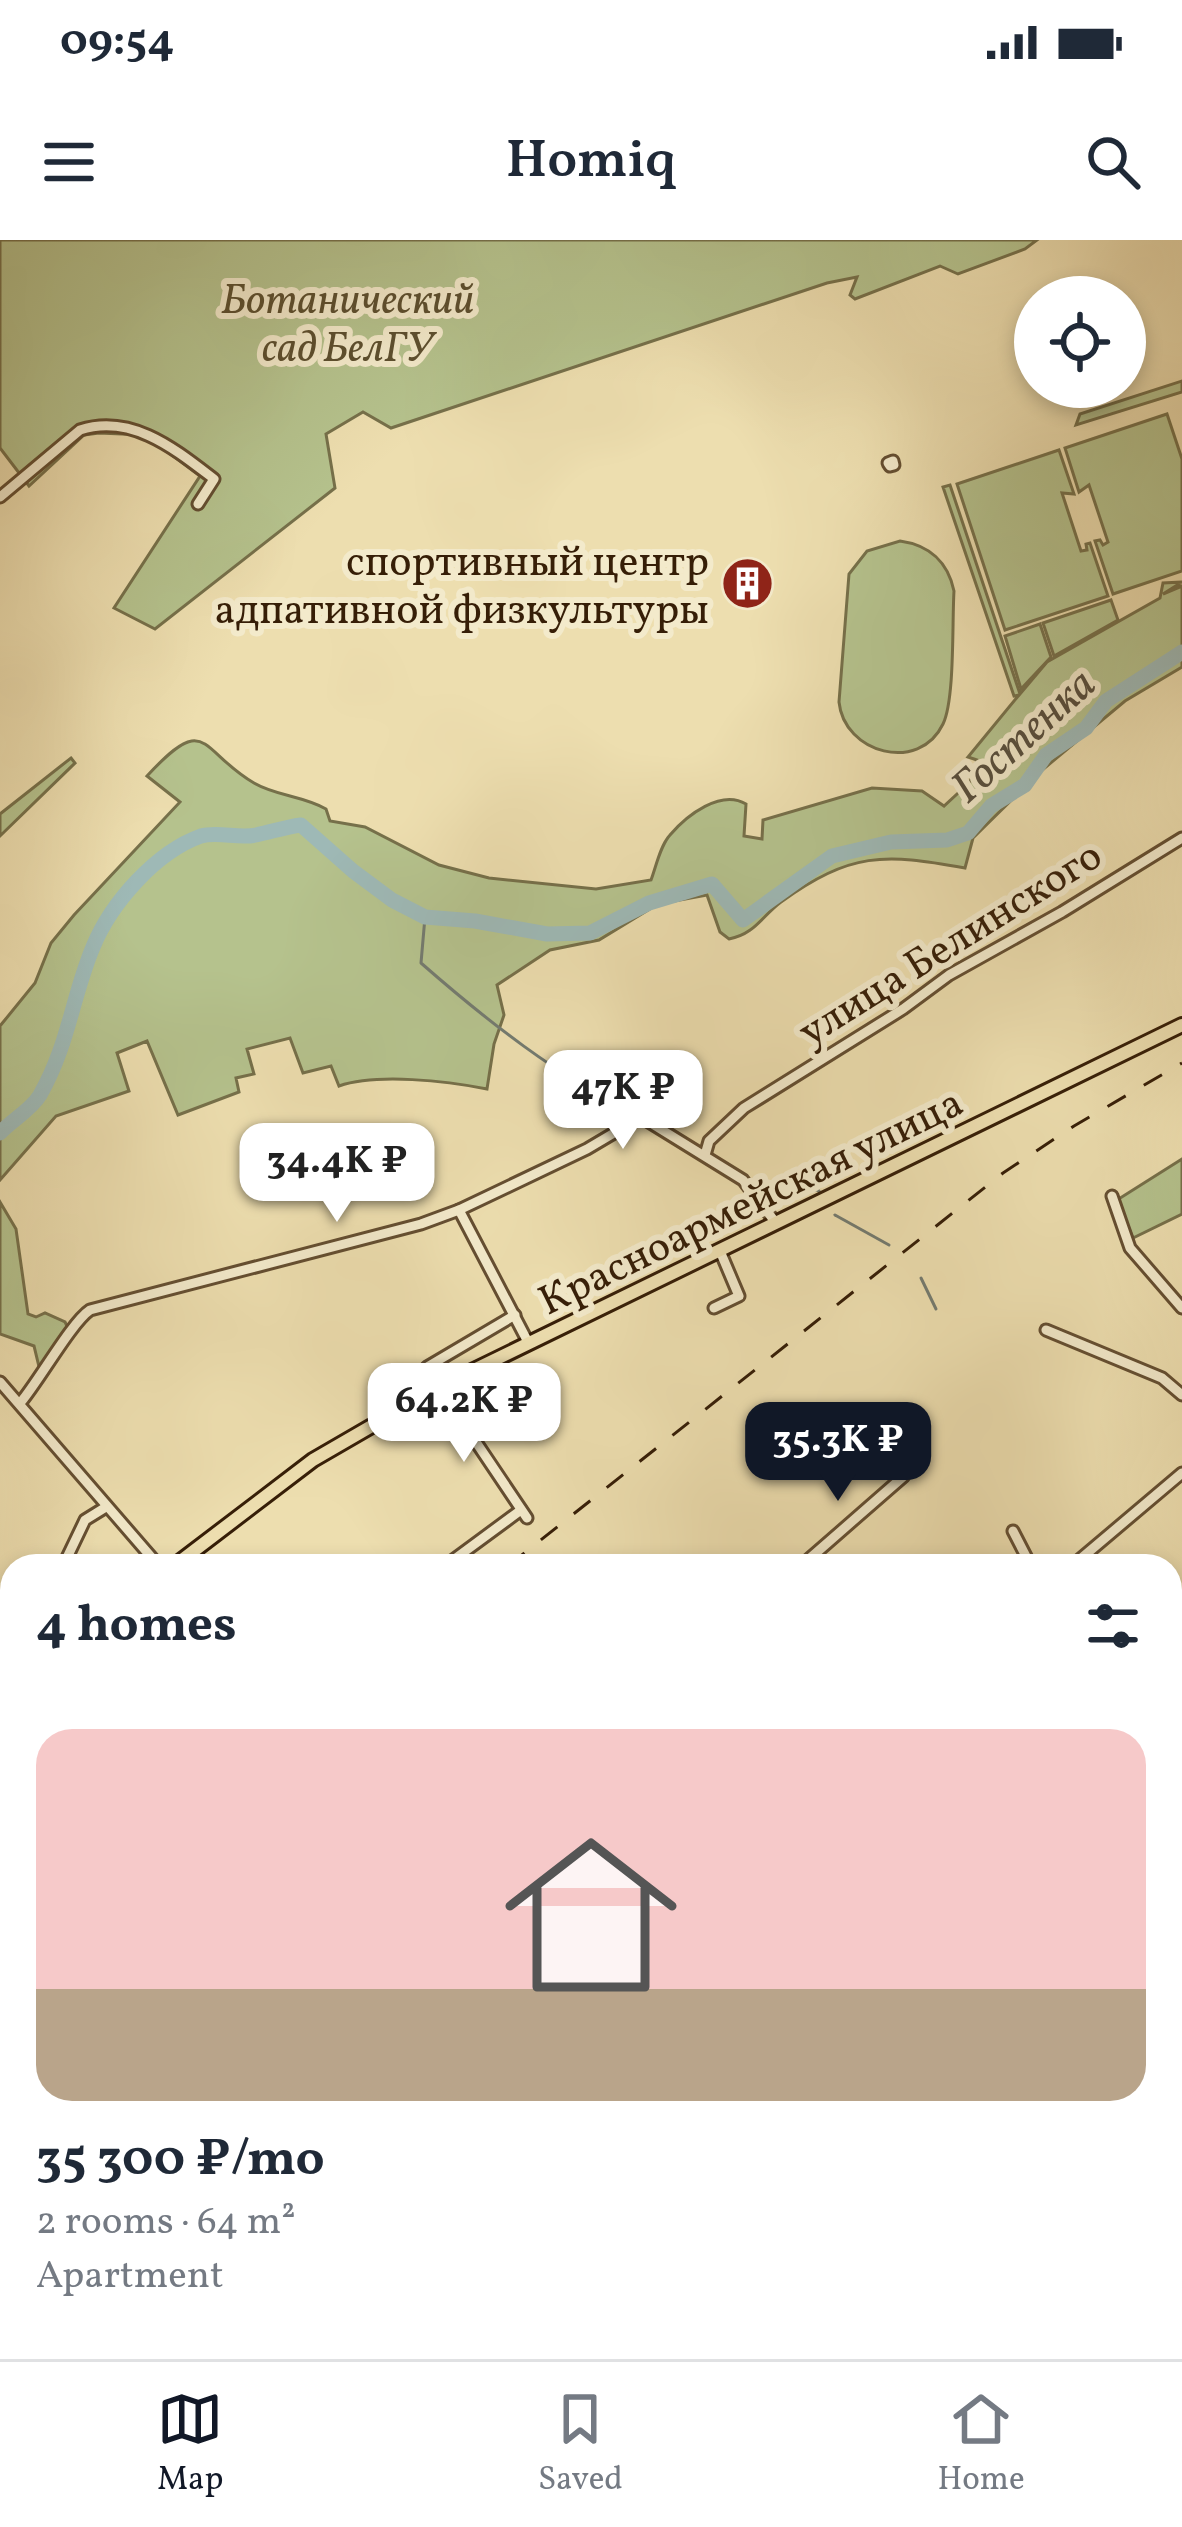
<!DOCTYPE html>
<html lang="en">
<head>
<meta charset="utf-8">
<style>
  :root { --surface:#fff; --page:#f2f2f3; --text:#1f2937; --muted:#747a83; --line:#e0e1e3; --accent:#111827 }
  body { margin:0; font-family:Vollkorn,serif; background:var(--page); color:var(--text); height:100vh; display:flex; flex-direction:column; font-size:45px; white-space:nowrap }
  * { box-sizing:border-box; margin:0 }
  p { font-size:39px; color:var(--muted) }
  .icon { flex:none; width:66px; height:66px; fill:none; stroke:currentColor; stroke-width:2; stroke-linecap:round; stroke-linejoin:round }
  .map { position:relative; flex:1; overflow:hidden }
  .panel { position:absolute; left:0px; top:1314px; width:1182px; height:807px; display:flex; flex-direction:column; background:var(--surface); border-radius:36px 36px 0 0; box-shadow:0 6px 18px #0003 }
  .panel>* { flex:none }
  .controls { position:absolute; left:1014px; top:36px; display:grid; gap:24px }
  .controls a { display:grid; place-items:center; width:132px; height:132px; border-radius:50%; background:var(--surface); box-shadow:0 6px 18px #0003; font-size:60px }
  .price { position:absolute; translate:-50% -102px; padding:0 27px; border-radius:24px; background:#fff; color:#222; font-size:39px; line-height:78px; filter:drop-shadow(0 3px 6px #0008) }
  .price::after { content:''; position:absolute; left:50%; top:72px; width:36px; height:27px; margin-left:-18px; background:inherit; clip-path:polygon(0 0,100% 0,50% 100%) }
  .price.current { background:var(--accent); color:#fff }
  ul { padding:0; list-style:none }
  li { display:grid; align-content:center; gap:24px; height:636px; padding:0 36px }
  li+li { border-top:3px solid var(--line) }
  li span { display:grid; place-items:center; height:372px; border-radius:36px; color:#555 }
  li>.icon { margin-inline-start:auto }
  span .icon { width:216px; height:216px; fill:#fffc; stroke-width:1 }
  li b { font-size:51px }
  h2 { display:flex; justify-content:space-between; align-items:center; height:144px; padding:0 36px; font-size:51px }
  .status { display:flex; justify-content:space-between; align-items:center; height:84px; padding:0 60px; background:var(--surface); direction:ltr }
  .status svg { height:33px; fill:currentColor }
  header { display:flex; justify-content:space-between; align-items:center; height:156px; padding:0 36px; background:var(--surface); font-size:54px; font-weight:600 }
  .menu { display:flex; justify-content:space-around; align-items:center; height:168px; border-top:3px solid var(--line); background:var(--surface); font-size:33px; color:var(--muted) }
  .menu a { display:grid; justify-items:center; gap:6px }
  .menu .current { color:var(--accent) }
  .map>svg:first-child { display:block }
  .green { fill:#b5c28d; stroke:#76704a; stroke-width:3 }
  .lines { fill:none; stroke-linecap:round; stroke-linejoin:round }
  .stream { stroke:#747b70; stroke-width:3 }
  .river { stroke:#9eb9b6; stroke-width:15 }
  .minor-casing { stroke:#644e31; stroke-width:15 }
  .major-casing { stroke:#361e07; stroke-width:18 }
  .minor { stroke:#f3eacb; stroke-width:9 }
  .major { stroke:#eddeaf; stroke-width:12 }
  .rail { stroke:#361e07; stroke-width:3; stroke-dasharray:21 21; stroke-linecap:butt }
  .labels { text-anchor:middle; stroke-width:12; stroke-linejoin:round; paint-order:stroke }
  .park-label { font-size:42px; font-style:italic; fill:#5c4f2f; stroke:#f3eacb }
  .poi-label { font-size:42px; fill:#361e07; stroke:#f3eacb; text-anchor:end }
  .street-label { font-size:42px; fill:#361e07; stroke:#f3eacb }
  .water-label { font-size:45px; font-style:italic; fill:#554c3c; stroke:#f3eacb }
</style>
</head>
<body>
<div class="status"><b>09:54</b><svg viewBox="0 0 49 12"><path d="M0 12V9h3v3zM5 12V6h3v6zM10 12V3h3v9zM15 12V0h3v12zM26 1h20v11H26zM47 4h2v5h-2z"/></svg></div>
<header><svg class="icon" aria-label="menu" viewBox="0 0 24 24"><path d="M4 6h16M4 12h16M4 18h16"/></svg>Homiq<svg class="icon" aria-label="search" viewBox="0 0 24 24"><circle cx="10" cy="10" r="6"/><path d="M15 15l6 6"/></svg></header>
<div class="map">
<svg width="1182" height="2119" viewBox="0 0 1182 2119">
  <rect width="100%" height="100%" fill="#eddeaf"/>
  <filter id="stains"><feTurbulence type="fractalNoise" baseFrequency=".00167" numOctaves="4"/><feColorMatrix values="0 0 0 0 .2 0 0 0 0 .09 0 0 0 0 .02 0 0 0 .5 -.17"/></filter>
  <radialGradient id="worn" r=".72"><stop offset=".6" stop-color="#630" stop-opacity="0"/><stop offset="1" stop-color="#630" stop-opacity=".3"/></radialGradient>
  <!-- green -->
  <g class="green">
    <polygon points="0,0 1037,0 1025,9 958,34 940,26 855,59 850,55 857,37 827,43 391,188 363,172 326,194 335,248 155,389 114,368 200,236 145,195 99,193 84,195 29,246 0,208"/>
    <polygon points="1182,141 1182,152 1076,185 1080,174"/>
    <polygon points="1167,174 1182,219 1182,331 1113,354 1095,301 1100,300 1103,305 1108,302 1089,245 1079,252 1065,208"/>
    <polygon points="1059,210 1074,254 1062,253 1081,311 1087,310 1086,304 1090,303 1108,356 1005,390 957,244"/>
    <path d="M950,245L1020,454L1047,422L1160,358L1163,343L1182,342L1163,354L1182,346V427L1125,461L1041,531L973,598L965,628C883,613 851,612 781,662C762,676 755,694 729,699L720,692L707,655L658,664L599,700L550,710L497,745L504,775L494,804L487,849C447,841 377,833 339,846L331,826L303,833L290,798L247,809L254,834L236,838L239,852L178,875L147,801L117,813L129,851L56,876L0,940V786L35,743L51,703L74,675L180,562L147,536C208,470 199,511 254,543C276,556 304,556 326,569L330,581L365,587L439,625L489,638L596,649L651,640C656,627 660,606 670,595C687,575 721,549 746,564L744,596L762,599L763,580L872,548L922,551L944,566L970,542L977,520L968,517L1019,455L1014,456L943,247Z"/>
    <path d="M900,301C929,305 948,322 954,351C952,382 955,459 943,484C919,534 844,513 839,462L849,334L867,311Z"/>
    <polygon points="1111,360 1118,380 1054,416 1043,383"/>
    <polygon points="1040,384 1051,417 1021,449 1005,396"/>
    <polygon points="71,518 75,523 0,596 0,574"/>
    <polygon points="1182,919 1182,974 1133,998 1117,960"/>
    <polygon points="0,962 16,989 28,1074 36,1077 45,1073 65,1082 68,1088 41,1135 34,1106 0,1094"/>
    <polygon points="236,2109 356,2109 374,2119 232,2119"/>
  </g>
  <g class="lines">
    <!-- stream -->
    <g class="stream">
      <path d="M425,677L421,723C486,780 558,837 637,875"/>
      <path d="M750,942C770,958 778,953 800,943L819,951"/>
      <polyline points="835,975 889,1005"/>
      <polyline points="921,1038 936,1069"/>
      <polyline points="3,1784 12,1800"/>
      <polyline points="263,2109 274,2119"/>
    </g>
    <!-- river -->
    <path class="river" d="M0,893C12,880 31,870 40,855C69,804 72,757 93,707C111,663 156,612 201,596C218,591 239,599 256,595C271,592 285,587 301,585L353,631L392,660L425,677L475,681L547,694L590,693L649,663L712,644L743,680L832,616L891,602L947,600L968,593L991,566L1025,545L1046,515L1086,488L1106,461L1182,412"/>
    <defs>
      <g id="minor">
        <polygon points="893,221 894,225 890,226 888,223"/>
        <path d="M0,257L80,190C132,173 176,210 214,239L198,264"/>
        <polyline points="705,915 709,901 744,868 903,769 949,735 1062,672 1182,598"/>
        <polyline points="1112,956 1130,1008 1182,1068"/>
        <polyline points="459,970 529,1104"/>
        <polyline points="714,1068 739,1056 720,1011"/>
        <polyline points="1046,1090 1162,1138 1182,1155"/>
        <polyline points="427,1127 515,1075"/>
        <polyline points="0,1142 159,1326"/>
        <polyline points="439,1147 527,1278"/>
        <path d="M21,1162C40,1139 72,1082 90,1070L421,984L459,970L587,909L641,877L743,940L776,983"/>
        <polyline points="1013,1291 1031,1326"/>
        <polyline points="63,1326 85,1280 106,1267"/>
        <polyline points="445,1326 521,1270"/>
        <polyline points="801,1326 904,1236"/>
        <polyline points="1072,1326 1182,1233"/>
        <polyline points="1170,1382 1182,1372"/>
        <polyline points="1170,1469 1182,1483"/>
        <polyline points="0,1481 12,1469"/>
        <polyline points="0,1542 12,1527"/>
        <polyline points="1170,1648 1182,1638"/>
        <polyline points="0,1666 12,1673"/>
        <polyline points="1170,1720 1182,1734"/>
        <polyline points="0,1776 12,1767"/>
        <polyline points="1170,1818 1182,1807"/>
        <polyline points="1170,1904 1182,1918"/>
        <polyline points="0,1948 12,1969"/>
        <polyline points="1170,2000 1182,1990"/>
        <polyline points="0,2036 12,2029"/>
        <polyline points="1170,2074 1182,2088"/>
        <polyline points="407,2109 424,2119"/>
        <polyline points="747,2109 756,2119"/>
        <polyline points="1050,2109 1058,2119"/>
        <polyline points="603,2119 615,2109"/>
        <polyline points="912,2119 924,2109"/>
        <polyline points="1128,2119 1139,2109"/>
      </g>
      <g id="major">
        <polyline points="174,1326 313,1220 439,1147 1182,785"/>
        <polyline points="0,1513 12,1499"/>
        <polyline points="0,2086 12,2091"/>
        <polyline points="48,2109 66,2119"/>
      </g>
    </defs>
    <!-- minor casing -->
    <use href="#minor" class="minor-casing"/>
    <!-- major casing -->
    <use href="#major" class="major-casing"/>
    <!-- minor -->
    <use href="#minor" class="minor"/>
    <!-- major -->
    <use href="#major" class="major"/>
    <!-- rail -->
    <g class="rail">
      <polyline points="508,1326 1003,933 1074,886 1182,823"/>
      <polyline points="0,1731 12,1721"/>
    </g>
  </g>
  <!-- icons -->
  <defs>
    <symbol id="building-disc" viewBox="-11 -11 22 22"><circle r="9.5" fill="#8f2418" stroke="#f3eacb"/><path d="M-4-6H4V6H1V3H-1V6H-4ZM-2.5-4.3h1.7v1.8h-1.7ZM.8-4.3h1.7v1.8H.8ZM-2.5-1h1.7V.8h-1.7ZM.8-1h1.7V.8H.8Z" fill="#fff"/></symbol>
  </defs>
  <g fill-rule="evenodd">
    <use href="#building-disc" x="718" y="314" width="59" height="59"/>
  </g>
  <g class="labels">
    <!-- park labels -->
    <g class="park-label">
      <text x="348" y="73">Ботанический<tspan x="348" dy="48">сад БелГУ</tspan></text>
    </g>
    <!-- poi labels -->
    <g class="poi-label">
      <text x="709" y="335">спортивный центр<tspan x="709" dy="48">адпативной физкультуры</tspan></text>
    </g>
    <!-- street labels -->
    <g class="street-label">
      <text transform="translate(949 702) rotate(-32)" y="15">улица Белинского</text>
      <text transform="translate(750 960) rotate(-26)" y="15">Красноармейская улица</text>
    </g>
    <!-- water labels -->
    <g class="water-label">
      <text transform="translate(1022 494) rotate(-42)" y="16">Гостенка</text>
    </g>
  </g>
  <rect width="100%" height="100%" filter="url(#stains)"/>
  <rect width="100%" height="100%" fill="url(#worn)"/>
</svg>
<div class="controls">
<a><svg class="icon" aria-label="locate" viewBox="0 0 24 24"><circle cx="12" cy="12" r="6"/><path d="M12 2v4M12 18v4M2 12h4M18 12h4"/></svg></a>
</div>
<b class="price" style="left:623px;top:912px">47K ₽</b>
<b class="price" style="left:337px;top:985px">34.4K ₽</b>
<b class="price" style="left:464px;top:1225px">64.2K ₽</b>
<b class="price current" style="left:838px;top:1264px">35.3K ₽</b>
<section class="panel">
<h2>4 homes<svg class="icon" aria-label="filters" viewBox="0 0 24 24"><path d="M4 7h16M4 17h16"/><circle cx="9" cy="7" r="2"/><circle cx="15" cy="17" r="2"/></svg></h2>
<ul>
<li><span style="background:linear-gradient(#f6c9c9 70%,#b9a48a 0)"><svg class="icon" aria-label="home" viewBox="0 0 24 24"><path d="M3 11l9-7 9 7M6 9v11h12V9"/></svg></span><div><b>35 300 ₽/mo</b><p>2 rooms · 64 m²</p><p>Apartment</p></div></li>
</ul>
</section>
</div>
<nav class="menu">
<a class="current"><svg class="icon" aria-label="map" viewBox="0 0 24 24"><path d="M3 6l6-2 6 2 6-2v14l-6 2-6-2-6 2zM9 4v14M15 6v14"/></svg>Map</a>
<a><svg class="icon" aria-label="saved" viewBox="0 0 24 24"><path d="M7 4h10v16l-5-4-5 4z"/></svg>Saved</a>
<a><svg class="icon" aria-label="home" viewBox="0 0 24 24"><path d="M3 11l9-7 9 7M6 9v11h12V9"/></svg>Home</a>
</nav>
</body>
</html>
